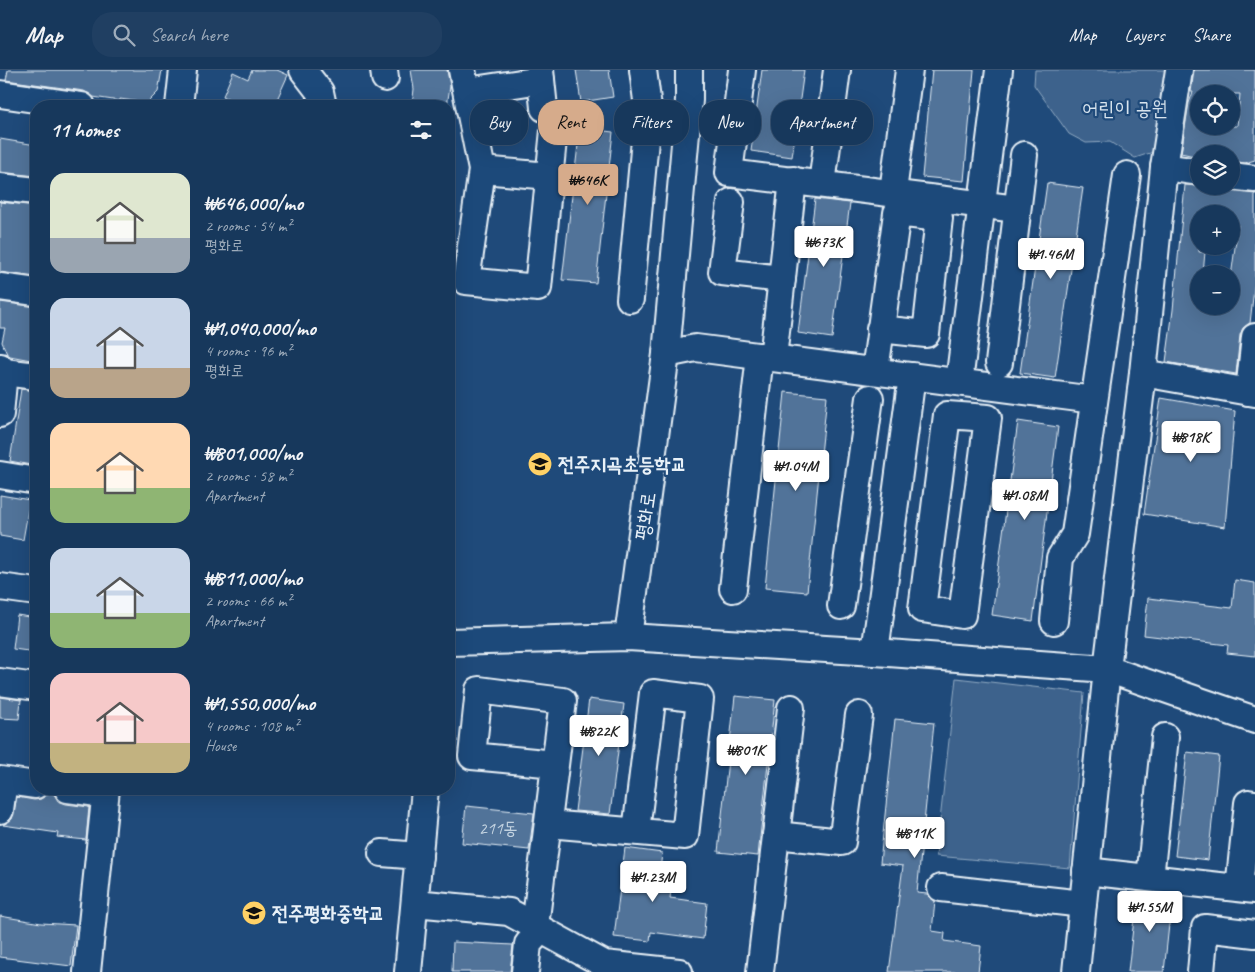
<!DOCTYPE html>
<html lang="en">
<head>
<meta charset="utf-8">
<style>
  :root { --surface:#17385c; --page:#203f62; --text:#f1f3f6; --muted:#9eacbb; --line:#365272; --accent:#d6ab8b }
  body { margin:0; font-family:Caveat,"Poor Story",sans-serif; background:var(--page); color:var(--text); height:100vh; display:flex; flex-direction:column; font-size:19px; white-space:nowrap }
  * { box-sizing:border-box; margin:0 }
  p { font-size:16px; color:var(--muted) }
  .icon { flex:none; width:28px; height:28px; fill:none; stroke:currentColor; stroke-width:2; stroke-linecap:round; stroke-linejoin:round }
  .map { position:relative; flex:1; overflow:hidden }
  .details { position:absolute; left:30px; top:30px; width:425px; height:695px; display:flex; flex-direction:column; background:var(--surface); border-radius:20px; box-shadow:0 5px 20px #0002,0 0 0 1px var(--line) }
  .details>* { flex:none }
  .banner { position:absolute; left:470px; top:30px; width:475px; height:45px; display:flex; gap:10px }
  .tools { position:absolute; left:1190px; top:15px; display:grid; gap:10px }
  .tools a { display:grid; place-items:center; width:50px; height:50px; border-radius:50%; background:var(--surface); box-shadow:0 5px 20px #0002,0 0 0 1px var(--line); font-size:25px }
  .price { position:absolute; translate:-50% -42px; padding:0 11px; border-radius:5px; background:#fff; color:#222; font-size:16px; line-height:32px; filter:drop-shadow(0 1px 2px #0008) }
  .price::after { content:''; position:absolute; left:50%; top:30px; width:15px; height:11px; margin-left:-8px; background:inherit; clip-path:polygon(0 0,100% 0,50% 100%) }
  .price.current { background:var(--accent); color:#111 }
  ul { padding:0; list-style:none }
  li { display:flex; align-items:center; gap:15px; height:125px; padding:0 20px }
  li span { display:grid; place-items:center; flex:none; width:140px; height:100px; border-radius:15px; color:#555 }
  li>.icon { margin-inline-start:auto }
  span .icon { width:60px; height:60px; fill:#fffc; stroke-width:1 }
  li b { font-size:21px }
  h2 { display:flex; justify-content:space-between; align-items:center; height:60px; padding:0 20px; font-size:21px }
  .tag { padding:0 18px; border-radius:20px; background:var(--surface); box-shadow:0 5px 20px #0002,0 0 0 1px var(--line); font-size:18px; line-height:45px }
  .tag.current { background:var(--accent); color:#111 }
  header { display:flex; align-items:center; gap:30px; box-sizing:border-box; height:70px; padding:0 25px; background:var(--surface); border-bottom:1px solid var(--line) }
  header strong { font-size:24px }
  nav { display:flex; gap:28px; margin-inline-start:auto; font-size:18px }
  .search { width:350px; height:45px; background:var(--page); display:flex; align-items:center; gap:12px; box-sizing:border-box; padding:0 18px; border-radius:20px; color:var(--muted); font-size:19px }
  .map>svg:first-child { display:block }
  .green { fill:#3c628c; stroke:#92aac2 }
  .building { fill:#517399; stroke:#e8f1f8; fill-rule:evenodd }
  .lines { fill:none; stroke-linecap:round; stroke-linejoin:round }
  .minor-casing { stroke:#e8f1f8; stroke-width:30 }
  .minor { stroke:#1f4a7a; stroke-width:26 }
  .labels { text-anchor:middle; stroke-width:4.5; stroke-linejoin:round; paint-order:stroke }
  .number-label { font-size:18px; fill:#c2d2e0 }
  .park-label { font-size:20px; fill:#d7e3ed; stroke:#1f4a7a }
  .poi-label { font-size:20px; font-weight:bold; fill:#e8f1f8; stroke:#1f4a7a; text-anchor:start }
  .street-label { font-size:20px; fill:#e8f1f8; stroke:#1f4a7a }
</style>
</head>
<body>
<header>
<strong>Map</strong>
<div class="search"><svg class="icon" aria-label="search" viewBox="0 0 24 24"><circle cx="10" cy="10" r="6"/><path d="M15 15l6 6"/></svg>Search here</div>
<nav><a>Map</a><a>Layers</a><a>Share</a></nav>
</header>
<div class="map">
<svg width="1255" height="902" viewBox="0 0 1255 902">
  <rect width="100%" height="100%" fill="#1f4a7a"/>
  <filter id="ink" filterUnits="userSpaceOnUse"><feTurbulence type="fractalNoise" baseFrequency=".02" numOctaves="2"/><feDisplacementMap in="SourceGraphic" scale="10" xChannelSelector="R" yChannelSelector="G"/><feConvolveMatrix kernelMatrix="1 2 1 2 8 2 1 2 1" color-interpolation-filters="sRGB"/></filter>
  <g filter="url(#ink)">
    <!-- green -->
    <g class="green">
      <polygon points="1035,0 1170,0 1159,80 1135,88 1110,72 1086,73 1069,64 1034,15"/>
      <polygon points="956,608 1084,623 1070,798 936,786"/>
    </g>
    <!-- building -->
    <g class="building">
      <polygon points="8,0 162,0 158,22 147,33 120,29 120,31 93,27 84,21 6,10"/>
      <polygon points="252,0 277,0 288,5 274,36 245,36 223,26 233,2 248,9"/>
      <polygon points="411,0 447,0 450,16 447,36 412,36 414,19"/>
      <polygon points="576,0 609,0 613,27 581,32"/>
      <polygon points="762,0 804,0 792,87 751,81"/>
      <polygon points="932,0 974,0 964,111 922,107"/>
      <path d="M1194,0H1255V90L1245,93L1231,91V84H1199V87L1181,83L1189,33L1193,22H1191ZM1199,24H1240L1237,56H1199Z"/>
      <polygon points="580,58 613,62 596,213 562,210"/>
      <polygon points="0,69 36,75 36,106 0,102"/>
      <polygon points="1047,113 1083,118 1055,308 1020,303"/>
      <path d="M1185,115L1223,118L1229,121L1255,124V210L1250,253L1243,258L1240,265L1236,304L1166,292L1173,240ZM1199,144H1231V154L1238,155L1231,207V236H1199V204H1203L1205,182H1199Z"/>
      <polygon points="815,129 850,133 832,268 798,263"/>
      <polygon points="0,132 36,136 36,207 0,202"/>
      <polygon points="0,232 36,237 36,291 10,286 7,284 2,272 5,258 0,258"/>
      <polygon points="21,319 36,321 36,396 10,391"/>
      <polygon points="785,322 827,326 807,522 765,518"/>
      <polygon points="1161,328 1235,341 1225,457 1144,444"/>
      <polygon points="1018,351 1058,357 1033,551 992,545"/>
      <polygon points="0,425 30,430 23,470 0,466"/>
      <polygon points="1235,510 1255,513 1255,586 1227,583 1228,575 1144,565 1148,528 1232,538"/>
      <polygon points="17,545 36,548 36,582 13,579"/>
      <polygon points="735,626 775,630 758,786 718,782"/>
      <polygon points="0,627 21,630 19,649 0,648"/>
      <polygon points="589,629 624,634 610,744 575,741"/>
      <polygon points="895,649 934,653 917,823 927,824 935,831 932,861 945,863 944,871 981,876 978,902 889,902 903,796 880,793"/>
      <polygon points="1187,682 1219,686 1208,790 1175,786"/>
      <polygon points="48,723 54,724 58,731 66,734 89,737 86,770 57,767 58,763 3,755 12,749 17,727 34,730 41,729"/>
      <polygon points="466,736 534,743 529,780 462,773"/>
      <polygon points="625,778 662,783 658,818 671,820 670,828 707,833 703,869 651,862 650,871 614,867"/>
      <polygon points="1137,822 1172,826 1164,902 1128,902"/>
      <polygon points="0,846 41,853 76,855 71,896 0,887"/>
      <polygon points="453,872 513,875 510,902 452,902"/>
    </g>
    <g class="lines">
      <defs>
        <g id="minor">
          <polyline points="303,0 320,22 323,36"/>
          <polyline points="384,0 385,8"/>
          <polyline points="462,0 482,100 466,211 538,218 554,60"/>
          <polyline points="540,0 544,38"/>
          <polyline points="742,0 729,103 1017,139"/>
          <polyline points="467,21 541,10"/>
          <polyline points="0,24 82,36"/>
          <polyline points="179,36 183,0"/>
          <polyline points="1164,97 1199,102"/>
          <polyline points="482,100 549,106"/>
          <polyline points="1231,106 1255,109"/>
          <polyline points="822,114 837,0"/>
          <polyline points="894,114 909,0"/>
          <polyline points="0,117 36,121"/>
          <polyline points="731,132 722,202 782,209"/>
          <polyline points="0,217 36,222"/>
          <polyline points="630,229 648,38 643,0"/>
          <polyline points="666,284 696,278 1094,330"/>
          <polyline points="773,288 793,110"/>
          <polyline points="999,293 1024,85"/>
          <polyline points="0,297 4,302 0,344"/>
          <polyline points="875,301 897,143 939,148 926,264 880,259"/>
          <polyline points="4,302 36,306"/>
          <polyline points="1143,303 1255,323"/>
          <polyline points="959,312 999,0"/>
          <polyline points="1249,322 1255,267"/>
          <polygon points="947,345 988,348 962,545 922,539"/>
          <polyline points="0,405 36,411"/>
          <polyline points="0,517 36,522"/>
          <polyline points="733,519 760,286"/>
          <polyline points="841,536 870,328"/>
          <polyline points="1054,551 1060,488 1075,464 1127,105"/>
          <polyline points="628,567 666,284 689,30 689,0"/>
          <polyline points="449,572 628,567 875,582 1107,599 1255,650"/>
          <polyline points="875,582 912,306"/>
          <polyline points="0,612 36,617"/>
          <polyline points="0,710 36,715"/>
          <polyline points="68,719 105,724"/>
          <polyline points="0,740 4,711"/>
          <polyline points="548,754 685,766 700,629 653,623 636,761"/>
          <polyline points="776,765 842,772 859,645"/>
          <polyline points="382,783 419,786"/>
          <polyline points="1086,801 1255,820"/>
          <polyline points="1150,808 1165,667"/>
          <polyline points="941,818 1083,834"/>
          <polyline points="1239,818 1248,733 1255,734"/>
          <polyline points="415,833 509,842 604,894 679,902"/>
          <path d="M535,856C544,781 554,706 563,631L479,620L472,686L555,694"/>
          <polyline points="87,902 106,719"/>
          <polyline points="408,902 425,719"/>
          <polyline points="525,902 528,874 541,860"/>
          <polyline points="760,902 791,638"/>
          <polyline points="1076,902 1107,599 1143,303 1164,97 1179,0"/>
          <polyline points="1201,902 1205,858 1255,864"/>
        </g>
      </defs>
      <!-- minor casing -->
      <use href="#minor" class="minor-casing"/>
      <!-- minor -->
      <use href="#minor" class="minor"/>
    </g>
  </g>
  <!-- icons -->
  <defs>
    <symbol id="school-disc" viewBox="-11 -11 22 22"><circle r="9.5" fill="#ffd166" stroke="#1f4a7a"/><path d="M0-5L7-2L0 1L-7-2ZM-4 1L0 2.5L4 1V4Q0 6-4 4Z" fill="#111"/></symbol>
  </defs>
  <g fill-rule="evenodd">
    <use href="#school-disc" x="526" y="380" width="28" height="28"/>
    <use href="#school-disc" x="240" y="829" width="28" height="28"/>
  </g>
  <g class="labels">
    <!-- number labels -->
    <g class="number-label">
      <text x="498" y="764">211동</text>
    </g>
    <!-- park labels -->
    <g class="park-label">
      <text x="1125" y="45">어린이 공원</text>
    </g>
    <!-- poi labels -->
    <g class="poi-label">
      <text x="558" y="401">전주지곡초등학교</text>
      <text x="272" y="850">전주평화중학교</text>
    </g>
    <!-- street labels -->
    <g class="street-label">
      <text transform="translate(645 446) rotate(-82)" y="7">평화로</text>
    </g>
  </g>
</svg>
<div class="tools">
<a><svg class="icon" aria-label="locate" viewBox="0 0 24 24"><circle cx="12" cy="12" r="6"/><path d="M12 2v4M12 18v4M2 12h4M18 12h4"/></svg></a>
<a><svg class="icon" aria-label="layers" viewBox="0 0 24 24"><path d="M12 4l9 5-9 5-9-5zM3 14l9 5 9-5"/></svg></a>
<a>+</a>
<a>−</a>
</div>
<b class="price current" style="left:588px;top:136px">₩646K</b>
<b class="price" style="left:824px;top:198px">₩673K</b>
<b class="price" style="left:1051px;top:210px">₩1.46M</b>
<b class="price" style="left:1191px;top:393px">₩818K</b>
<b class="price" style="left:796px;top:422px">₩1.04M</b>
<b class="price" style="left:1025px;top:451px">₩1.08M</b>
<b class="price" style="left:599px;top:687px">₩822K</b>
<b class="price" style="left:746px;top:706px">₩801K</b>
<b class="price" style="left:915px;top:789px">₩811K</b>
<b class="price" style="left:653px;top:833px">₩1.23M</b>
<b class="price" style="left:1150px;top:863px">₩1.55M</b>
<div class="banner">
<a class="tag">Buy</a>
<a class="tag current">Rent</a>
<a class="tag">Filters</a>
<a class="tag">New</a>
<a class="tag">Apartment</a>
</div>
<section class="details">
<h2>11 homes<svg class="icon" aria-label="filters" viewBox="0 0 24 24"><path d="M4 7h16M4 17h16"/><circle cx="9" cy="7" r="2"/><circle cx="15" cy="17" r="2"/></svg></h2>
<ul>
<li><span style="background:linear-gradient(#dfe7d0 65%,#9aa5b1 0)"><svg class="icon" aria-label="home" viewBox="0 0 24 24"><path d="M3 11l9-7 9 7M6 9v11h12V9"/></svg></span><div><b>₩646,000/mo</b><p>2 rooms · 54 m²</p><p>평화로</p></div></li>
<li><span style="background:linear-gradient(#c9d6e8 70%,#b9a48a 0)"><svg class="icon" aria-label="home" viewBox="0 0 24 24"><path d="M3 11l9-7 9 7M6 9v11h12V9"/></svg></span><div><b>₩1,040,000/mo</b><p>4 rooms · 96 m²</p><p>평화로</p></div></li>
<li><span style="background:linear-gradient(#ffd9b3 65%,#8fb573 0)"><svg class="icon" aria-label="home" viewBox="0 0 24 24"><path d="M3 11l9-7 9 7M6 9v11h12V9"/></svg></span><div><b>₩801,000/mo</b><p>2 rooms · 58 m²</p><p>Apartment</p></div></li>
<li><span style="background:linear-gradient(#c9d6e8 65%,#8fb573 0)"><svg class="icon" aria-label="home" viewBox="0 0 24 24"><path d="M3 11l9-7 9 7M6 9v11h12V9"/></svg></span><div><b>₩811,000/mo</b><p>2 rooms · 66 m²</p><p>Apartment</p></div></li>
<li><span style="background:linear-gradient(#f6c9c9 70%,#c2b280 0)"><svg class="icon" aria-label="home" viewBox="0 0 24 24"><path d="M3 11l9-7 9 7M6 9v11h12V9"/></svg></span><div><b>₩1,550,000/mo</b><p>4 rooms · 108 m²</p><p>House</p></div></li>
</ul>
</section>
</div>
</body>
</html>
